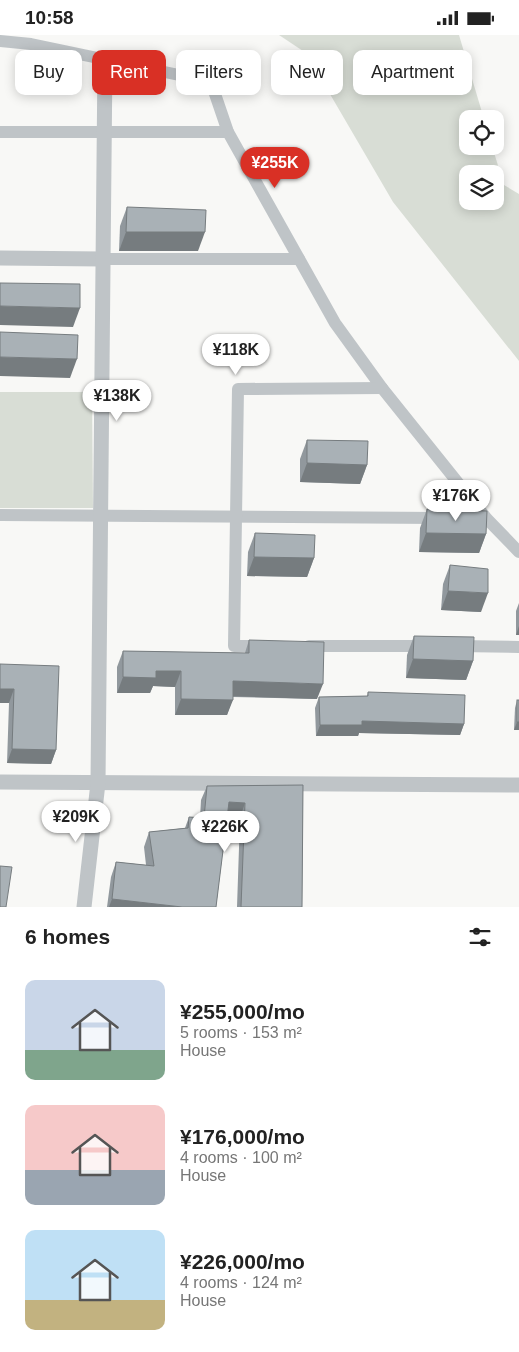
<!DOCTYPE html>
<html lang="en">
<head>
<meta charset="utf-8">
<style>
  :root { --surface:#fff; --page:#f6f6f6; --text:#222; --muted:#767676; --accent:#d93025 }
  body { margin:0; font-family:Arial,sans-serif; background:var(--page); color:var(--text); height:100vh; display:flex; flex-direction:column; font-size:19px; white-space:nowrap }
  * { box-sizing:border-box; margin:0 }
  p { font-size:16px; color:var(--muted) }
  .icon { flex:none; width:28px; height:28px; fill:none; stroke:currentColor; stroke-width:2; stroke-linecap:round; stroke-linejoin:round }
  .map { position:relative; height:872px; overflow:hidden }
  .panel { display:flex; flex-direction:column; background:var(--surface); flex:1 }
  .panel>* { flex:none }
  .top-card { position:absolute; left:15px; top:15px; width:490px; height:45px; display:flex; gap:10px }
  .fabs { position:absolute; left:459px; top:75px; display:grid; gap:10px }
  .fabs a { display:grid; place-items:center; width:45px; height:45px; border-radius:10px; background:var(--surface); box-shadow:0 2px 12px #0003; font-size:25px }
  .price { position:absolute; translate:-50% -42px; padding:0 11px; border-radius:18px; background:#fff; color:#222; font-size:16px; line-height:32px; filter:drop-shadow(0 1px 2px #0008) }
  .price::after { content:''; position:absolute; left:50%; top:30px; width:15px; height:11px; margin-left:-8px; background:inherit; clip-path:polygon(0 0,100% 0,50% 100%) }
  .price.current { background:var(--accent); color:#fff }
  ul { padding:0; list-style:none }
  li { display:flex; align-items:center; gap:15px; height:125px; padding:0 25px }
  li span { display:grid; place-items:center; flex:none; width:140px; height:100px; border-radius:10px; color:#555 }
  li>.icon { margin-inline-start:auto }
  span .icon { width:60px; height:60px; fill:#fffc; stroke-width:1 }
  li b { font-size:21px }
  h2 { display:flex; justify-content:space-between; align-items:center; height:60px; padding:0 25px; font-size:21px }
  .pill { padding:0 18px; border-radius:10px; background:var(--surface); box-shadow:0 2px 12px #0003; font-size:18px; line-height:45px }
  .pill.current { background:var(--accent); color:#fff }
  .status { display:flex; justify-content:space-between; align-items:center; height:35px; padding:0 25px; background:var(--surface); direction:ltr }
  .status svg { height:14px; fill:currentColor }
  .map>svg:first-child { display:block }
  .green { fill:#d8ddd5; fill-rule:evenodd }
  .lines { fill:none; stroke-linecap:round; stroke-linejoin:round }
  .minor { stroke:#bfc4c7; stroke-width:12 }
  .tertiary { stroke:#bfc4c7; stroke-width:15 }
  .wall { fill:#91989d }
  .shaded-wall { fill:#767c7f }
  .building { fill:#a9b1b6; stroke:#767c7f }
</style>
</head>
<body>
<div class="status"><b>10:58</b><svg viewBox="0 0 49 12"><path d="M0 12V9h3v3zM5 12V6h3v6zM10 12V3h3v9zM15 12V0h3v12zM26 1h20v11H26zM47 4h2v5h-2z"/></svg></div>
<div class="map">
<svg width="519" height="872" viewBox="0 0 519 872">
  <rect width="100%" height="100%" fill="#f8f8f6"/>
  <!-- green -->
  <g class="green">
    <path d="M279,0H459L484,84H468V111H492L504,150L519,159V326L393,167L306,18ZM468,139H495V166H468Z"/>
    <polygon points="0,357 92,357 93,473 0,473"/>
  </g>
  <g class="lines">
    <!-- minor -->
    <g class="minor">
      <polyline points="0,6 31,9 179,40 207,50 214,56 228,97 335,288 382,353 487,484 519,517"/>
      <polyline points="0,97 228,97"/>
      <polyline points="103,224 299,224"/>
      <polyline points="0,480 439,483"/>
      <polyline points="264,611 234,611 238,354 382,353"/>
      <polyline points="309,611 427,611"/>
      <polyline points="457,611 519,612"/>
    </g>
    <!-- tertiary -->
    <g class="tertiary">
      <polyline points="0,223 103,224"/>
      <polyline points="0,747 519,750"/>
      <polyline points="84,872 98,748 105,24"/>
    </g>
  </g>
  <!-- wall -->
  <g class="wall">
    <polygon points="127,172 198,216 119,216 120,191"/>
    <polygon points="307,405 367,430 360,449 300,447 300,424"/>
    <polygon points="427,474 486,499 479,518 419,517 420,493"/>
    <polygon points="255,498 314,523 307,542 247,541 248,517"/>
    <polygon points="450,530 481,577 441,575 443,549"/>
    <polygon points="519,568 519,600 516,600 516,576"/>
    <polygon points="414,601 473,626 466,645 406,643 407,620"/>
    <polygon points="249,605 317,664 233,662 227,680 175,680 175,652 153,651 150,658 117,658 117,632 123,616 245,618"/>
    <polygon points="0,629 56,715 51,729 7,728 9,668"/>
    <polygon points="368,657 464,689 460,700 359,698 358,701 316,701 315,673 319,662 367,661"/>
    <polygon points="517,665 519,665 519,695 514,695 515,673"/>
    <polygon points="303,750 302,872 237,872 240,783 227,782 216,872 107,872 111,842 116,827 146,830 144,812 149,797 185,793 189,782 200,783 201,765 207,751"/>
  </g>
  <!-- shaded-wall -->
  <g class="shaded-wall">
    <polygon points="126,197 205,197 198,216 119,216"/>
    <polygon points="0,271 80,273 73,292 0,290"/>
    <polygon points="0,322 77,324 70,343 0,341"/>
    <polygon points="307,428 367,430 360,449 300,447"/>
    <polygon points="426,498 486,499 479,518 419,517"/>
    <polygon points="254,522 314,523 307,542 247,541"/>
    <polygon points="448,556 488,558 481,577 441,575"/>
    <polygon points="519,591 519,600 516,600"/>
    <polygon points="413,624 473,626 466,645 406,643"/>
    <polygon points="156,636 181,636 175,652 153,651 150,658 117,658 123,642"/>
    <polygon points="233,646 323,649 317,664 228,661"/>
    <polygon points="0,654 14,654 9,668 0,668"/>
    <polygon points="181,664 233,665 227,680 175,680"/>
    <polygon points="362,686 464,689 460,700 359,698 358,701 316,701 320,690"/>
    <polygon points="517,687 519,687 519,695 514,695"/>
    <polygon points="12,714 56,715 51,729 7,728"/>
    <polygon points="229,767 245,768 240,783 224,781"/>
    <polygon points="112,864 182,872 109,872"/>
  </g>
  <!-- building -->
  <g class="building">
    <polygon points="127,172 206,175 205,197 126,197"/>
    <polygon points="0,248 80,249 80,273 0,271"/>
    <polygon points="0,297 78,300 77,324 0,322"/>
    <polygon points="307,405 368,406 367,430 307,428"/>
    <polygon points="427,474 487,476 486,499 426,498"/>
    <polygon points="255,498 315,500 314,523 254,522"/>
    <polygon points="450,530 488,534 488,558 448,556"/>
    <polygon points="414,601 474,602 473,626 413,624"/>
    <polygon points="249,605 324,607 323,649 233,646 233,665 181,664 181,636 156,636 156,643 123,642 123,616 249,618"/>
    <polygon points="0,629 59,631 56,715 12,714 14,654 0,654"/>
    <polygon points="368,657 465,660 464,689 362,686 362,690 320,690 319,662 368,661"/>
    <rect x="517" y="665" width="2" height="22"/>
    <polygon points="303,750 302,872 241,872 245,768 229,767 216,872 182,872 112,864 116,827 154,831 149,797 188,793 189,782 204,783 207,751"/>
    <polygon points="0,831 12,832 6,872 0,872"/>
  </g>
</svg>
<div class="fabs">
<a><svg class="icon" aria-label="locate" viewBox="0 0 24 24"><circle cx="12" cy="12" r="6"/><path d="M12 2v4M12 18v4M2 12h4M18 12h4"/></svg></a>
<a><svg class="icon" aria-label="layers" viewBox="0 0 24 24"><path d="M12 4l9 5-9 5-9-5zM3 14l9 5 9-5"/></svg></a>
</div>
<b class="price current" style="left:275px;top:154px">¥255K</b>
<b class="price" style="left:236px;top:341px">¥118K</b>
<b class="price" style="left:117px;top:387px">¥138K</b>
<b class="price" style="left:456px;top:487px">¥176K</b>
<b class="price" style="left:76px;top:808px">¥209K</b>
<b class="price" style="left:225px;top:818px">¥226K</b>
<div class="top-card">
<a class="pill">Buy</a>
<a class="pill current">Rent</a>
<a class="pill">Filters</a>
<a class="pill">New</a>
<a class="pill">Apartment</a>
</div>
</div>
<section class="panel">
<h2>6 homes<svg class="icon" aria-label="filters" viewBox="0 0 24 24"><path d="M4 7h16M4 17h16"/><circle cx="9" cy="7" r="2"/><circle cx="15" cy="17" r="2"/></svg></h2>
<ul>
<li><span style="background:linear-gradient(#c9d6e8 70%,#7fa58c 0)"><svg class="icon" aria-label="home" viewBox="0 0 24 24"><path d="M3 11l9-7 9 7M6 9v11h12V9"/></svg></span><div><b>¥255,000/mo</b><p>5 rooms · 153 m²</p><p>House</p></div></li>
<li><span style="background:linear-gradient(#f6c9c9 65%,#9aa5b1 0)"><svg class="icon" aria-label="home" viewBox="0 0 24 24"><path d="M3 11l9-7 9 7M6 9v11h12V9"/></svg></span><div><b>¥176,000/mo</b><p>4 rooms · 100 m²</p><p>House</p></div></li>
<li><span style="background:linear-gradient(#bfe0f5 70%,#c2b280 0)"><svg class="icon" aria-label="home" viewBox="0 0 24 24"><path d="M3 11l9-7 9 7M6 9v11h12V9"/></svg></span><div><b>¥226,000/mo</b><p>4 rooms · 124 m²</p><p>House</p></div></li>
</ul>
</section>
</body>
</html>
